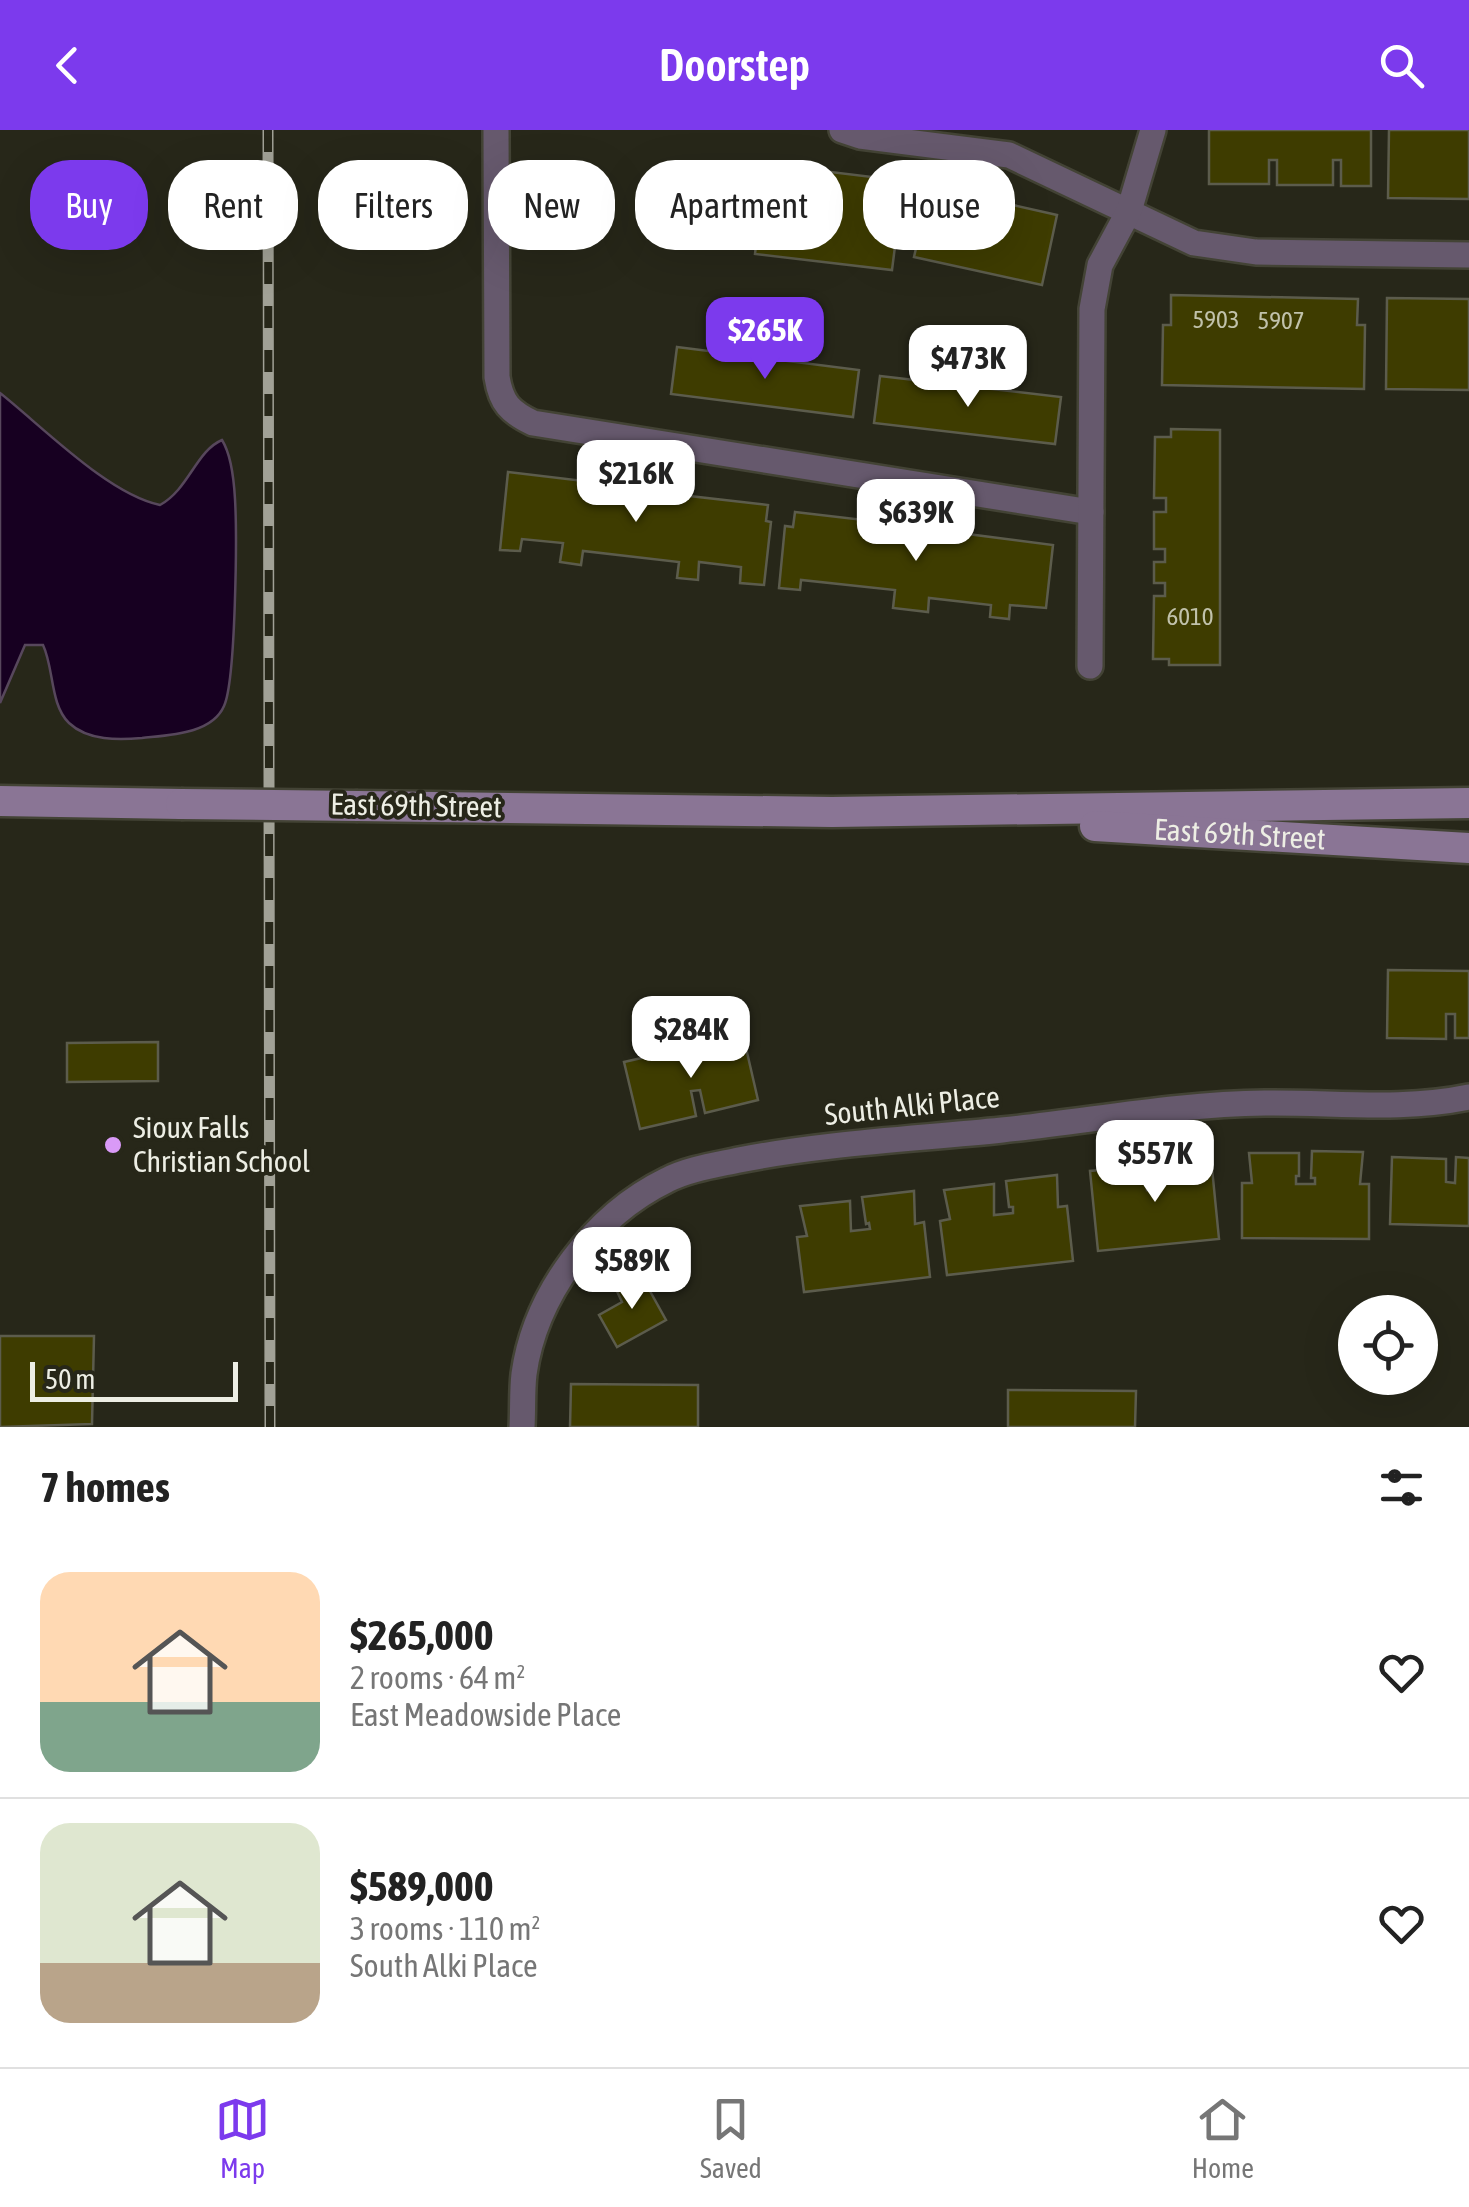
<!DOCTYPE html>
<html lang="en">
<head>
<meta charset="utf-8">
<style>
  :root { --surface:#fff; --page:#f2f2f2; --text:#222; --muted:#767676; --line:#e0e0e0; --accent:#7c3aed }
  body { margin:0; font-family:"Asap Condensed",sans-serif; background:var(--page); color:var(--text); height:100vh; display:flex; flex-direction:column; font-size:38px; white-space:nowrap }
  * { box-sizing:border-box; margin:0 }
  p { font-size:32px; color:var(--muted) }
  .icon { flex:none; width:55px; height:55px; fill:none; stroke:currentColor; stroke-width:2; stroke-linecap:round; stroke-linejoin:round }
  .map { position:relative; height:1297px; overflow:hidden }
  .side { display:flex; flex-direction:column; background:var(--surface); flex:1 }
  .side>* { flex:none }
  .hud { position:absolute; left:30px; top:30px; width:1410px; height:90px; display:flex; gap:20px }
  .tools { position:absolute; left:1338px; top:1165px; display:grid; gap:20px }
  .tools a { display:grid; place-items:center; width:100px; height:100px; border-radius:50%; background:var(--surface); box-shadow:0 10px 40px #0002; font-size:50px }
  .scale { position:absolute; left:30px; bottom:25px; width:208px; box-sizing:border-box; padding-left:10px; border:5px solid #edeee4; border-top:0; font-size:28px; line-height:35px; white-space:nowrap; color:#edeee4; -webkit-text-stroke:8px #272719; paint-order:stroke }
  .price { position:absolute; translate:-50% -85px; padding:0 22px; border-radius:20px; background:#fff; color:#222; font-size:32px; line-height:65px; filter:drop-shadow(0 2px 5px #0008) }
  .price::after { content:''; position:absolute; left:50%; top:60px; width:30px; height:22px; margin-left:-15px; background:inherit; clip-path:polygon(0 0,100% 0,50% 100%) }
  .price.selected { background:var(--accent); color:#fff }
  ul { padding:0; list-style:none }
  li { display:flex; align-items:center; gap:30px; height:250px; padding:0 40px }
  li+li { border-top:2px solid var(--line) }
  li span { display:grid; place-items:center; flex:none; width:280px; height:200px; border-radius:30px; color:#555 }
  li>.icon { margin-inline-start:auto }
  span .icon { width:120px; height:120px; fill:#fffc; stroke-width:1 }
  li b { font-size:42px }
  h2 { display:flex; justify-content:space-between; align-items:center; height:120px; padding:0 40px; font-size:42px }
  .tag { padding:0 35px; border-radius:40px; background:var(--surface); box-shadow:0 10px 40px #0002; font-size:35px; line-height:90px }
  .tag.selected { background:var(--accent); color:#fff }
  header { display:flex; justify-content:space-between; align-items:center; height:130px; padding:0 40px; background:var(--accent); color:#fff; font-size:45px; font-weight:600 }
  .tab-bar { display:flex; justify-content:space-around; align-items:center; height:140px; border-top:2px solid var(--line); background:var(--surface); font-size:28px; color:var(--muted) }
  .tab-bar a { display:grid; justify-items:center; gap:5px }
  .tab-bar .selected { color:var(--accent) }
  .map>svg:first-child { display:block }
  .water { fill:#170021; stroke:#57475c; stroke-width:2.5 }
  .building { fill:#3e3c00; stroke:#5c5c4c; stroke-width:2.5 }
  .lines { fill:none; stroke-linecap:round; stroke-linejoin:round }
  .street-casing { stroke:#434335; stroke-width:30 }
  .secondary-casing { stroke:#434335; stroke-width:35 }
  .street { stroke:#66596d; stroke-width:25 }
  .secondary { stroke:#8a7595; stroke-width:30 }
  .rail-casing { stroke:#a1a196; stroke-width:11 }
  .rail { stroke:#272719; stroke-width:8; stroke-dasharray:22; stroke-linecap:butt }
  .secondary-bridge-casing { stroke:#434335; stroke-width:35; stroke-linecap:butt }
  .secondary-bridge { stroke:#8a7595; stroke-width:30 }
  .poi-dot { fill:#d99af7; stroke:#272719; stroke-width:4 }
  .labels { text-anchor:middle; stroke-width:8; stroke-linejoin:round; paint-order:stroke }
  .number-label { font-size:25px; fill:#c1c2ab }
  .street-label { font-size:30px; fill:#edeee4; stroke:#272719 }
  .poi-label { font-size:30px; fill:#edeee4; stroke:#272719; text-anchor:start }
</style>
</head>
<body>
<header><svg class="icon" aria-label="back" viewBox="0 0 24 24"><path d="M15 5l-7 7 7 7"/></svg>Doorstep<svg class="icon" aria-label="search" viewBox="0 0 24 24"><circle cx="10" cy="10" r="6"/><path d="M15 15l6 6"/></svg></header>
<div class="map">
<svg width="1469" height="1297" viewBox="0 0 1469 1297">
  <rect width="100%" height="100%" fill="#272719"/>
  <!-- water -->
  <path class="water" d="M0,263C44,298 108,364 160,375C189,359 196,321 222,310C232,326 234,351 235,369C237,404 236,550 224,576C212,604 169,605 142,608C119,610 88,611 69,593C50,575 54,538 43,515H25L0,573Z"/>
  <!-- building -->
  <g class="building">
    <polygon points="1209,0 1371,0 1371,56 1341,56 1341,30 1333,30 1333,55 1277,55 1277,30 1269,30 1269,54 1209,54"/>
    <polygon points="1389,0 1469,0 1469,69 1388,68"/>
    <polygon points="773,35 897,50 894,77 900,77 892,140 755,124 762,62 770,63"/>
    <polygon points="938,58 1057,85 1042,155 914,127 923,88 931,90"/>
    <polygon points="1171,165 1358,169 1357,195 1365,195 1364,259 1162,255 1163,195 1171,195"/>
    <polygon points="1387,168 1469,169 1469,260 1386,259"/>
    <polygon points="677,217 859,240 853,287 671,264"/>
    <polygon points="880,246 1061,267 1055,314 874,293"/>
    <polygon points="1171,299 1220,300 1220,535 1169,535 1169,529 1153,529 1154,466 1165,466 1165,453 1154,453 1154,432 1165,432 1165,419 1154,419 1154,382 1166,382 1166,368 1154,368 1155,307 1171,307"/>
    <polygon points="508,342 626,356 624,370 653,372 654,362 768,375 766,391 771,392 764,455 740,453 741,437 699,432 698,450 677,448 679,432 583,421 581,435 560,432 563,413 522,409 520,421 500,420"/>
    <polygon points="795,382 907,395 906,408 935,411 936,400 1053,415 1046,478 1010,475 1009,489 990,487 991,475 929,468 928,482 893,478 895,460 801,450 800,460 779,458 785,396 793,397"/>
    <polygon points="1388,840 1469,841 1469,908 1455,908 1455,884 1446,884 1446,909 1387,908"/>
    <polygon points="743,905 758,970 705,983 700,960 691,961 696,986 640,999 624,932"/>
    <polygon points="158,912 158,951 67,952 67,913"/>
    <polygon points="1312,1021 1363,1022 1360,1054 1369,1054 1369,1109 1242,1108 1242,1053 1252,1053 1249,1023 1299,1023 1299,1046 1296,1046 1296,1054 1315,1054 1315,1048 1311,1048"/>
    <polygon points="1392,1027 1446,1029 1446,1052 1455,1053 1456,1027 1469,1028 1469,1096 1390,1094"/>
    <polygon points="1211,1028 1219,1109 1098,1121 1090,1041 1145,1036 1147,1060 1156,1059 1154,1033"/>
    <polygon points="1057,1045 1058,1077 1067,1076 1073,1131 947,1145 940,1091 950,1089 944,1060 994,1054 994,1085 1013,1083 1013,1077 1009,1077 1006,1051"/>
    <polygon points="914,1061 915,1094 924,1092 930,1147 804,1162 797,1107 807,1106 800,1076 850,1071 851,1101 870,1099 869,1093 866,1094 862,1067"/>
    <polygon points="641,1145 666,1190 617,1217 599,1185 622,1172 616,1159"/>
    <polygon points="0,1206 94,1206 92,1294 0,1297"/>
    <polygon points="571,1254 698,1255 698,1297 570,1297"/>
    <polygon points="1008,1260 1136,1261 1135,1297 1008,1297"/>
  </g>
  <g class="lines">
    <defs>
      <g id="street">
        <path d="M496,0L497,247C501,273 510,282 533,293L1091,382"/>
        <polyline points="842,0 860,6 1009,25 1194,113 1256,122 1469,125"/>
        <polyline points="1090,536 1092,179 1100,135 1129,81 1153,0"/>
        <path d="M522,1297C523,1280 522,1261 524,1244C535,1164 595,1085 667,1050C688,1039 716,1035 739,1030C826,1013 915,1009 1002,1000C1090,991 1177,974 1265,973C1332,972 1403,981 1469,967"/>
      </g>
      <g id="secondary">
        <polyline points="0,671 181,674"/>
        <polyline points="358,676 832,682 1469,673"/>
        <path id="s1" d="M1095,696L1469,718"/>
      </g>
    </defs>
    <!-- street casing -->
    <use href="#street" class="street-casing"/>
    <!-- secondary casing -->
    <use href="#secondary" class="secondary-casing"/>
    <!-- street -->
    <use href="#street" class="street"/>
    <!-- secondary -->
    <use href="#secondary" class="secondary"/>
    <defs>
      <polyline id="rail" points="268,0 270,1297"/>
    </defs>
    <!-- rail casing -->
    <use href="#rail" class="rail-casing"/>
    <!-- rail -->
    <use href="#rail" class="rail"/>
    <defs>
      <polyline id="secondary-bridge" points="181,674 358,676"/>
    </defs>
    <!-- secondary-bridge casing -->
    <use href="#secondary-bridge" class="secondary-bridge-casing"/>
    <!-- secondary-bridge -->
    <use href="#secondary-bridge" class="secondary-bridge"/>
  </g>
  <!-- markers -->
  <circle class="poi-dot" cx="113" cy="1015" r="10"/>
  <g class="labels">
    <!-- number labels -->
    <g class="number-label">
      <text x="1216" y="198">5903</text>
      <text x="1281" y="199">5907</text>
      <text x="1190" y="495">6010</text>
    </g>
    <!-- street labels -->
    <g class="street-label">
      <text transform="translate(416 676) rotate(1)" y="10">East 69th Street</text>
      <text dy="10" stroke="none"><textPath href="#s1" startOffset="145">East 69th Street</textPath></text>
      <text transform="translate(912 976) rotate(-6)" y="10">South Alki Place</text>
    </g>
    <!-- poi labels -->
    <g class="poi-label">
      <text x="133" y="1008">Sioux Falls<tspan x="133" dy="34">Christian School</tspan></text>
    </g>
  </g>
</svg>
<div class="tools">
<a><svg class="icon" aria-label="locate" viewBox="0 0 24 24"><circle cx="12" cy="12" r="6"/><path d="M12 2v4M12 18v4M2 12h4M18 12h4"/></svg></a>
</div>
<div class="scale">50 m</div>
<b class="price selected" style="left:765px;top:252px">$265K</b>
<b class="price" style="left:968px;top:280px">$473K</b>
<b class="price" style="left:636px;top:395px">$216K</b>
<b class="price" style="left:916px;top:434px">$639K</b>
<b class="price" style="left:691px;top:951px">$284K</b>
<b class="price" style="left:1155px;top:1075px">$557K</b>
<b class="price" style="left:632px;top:1182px">$589K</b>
<div class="hud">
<a class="tag selected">Buy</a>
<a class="tag">Rent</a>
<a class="tag">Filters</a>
<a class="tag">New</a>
<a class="tag">Apartment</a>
<a class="tag">House</a>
</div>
</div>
<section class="side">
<h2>7 homes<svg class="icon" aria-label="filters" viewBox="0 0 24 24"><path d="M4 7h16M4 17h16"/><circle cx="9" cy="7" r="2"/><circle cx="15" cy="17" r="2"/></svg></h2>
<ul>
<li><span style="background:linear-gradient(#ffd9b3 65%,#7fa58c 0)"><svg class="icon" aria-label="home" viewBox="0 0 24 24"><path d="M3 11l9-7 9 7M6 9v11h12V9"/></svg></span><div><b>$265,000</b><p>2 rooms · 64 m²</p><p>East Meadowside Place</p></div><svg class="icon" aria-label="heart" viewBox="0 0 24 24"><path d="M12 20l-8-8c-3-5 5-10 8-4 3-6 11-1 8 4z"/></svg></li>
<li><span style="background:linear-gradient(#dfe7d0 70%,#b9a48a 0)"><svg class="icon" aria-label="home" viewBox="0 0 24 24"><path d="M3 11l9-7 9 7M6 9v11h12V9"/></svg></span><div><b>$589,000</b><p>3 rooms · 110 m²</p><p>South Alki Place</p></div><svg class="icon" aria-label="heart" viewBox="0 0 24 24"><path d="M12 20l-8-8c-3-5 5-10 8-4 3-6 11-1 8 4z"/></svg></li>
</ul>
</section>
<nav class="tab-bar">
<a class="selected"><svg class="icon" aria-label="map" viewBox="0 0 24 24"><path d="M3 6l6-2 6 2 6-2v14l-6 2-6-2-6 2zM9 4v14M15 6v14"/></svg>Map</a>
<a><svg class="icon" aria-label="saved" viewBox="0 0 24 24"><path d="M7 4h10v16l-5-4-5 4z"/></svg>Saved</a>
<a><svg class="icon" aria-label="home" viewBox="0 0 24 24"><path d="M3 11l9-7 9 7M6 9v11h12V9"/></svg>Home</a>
</nav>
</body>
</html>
